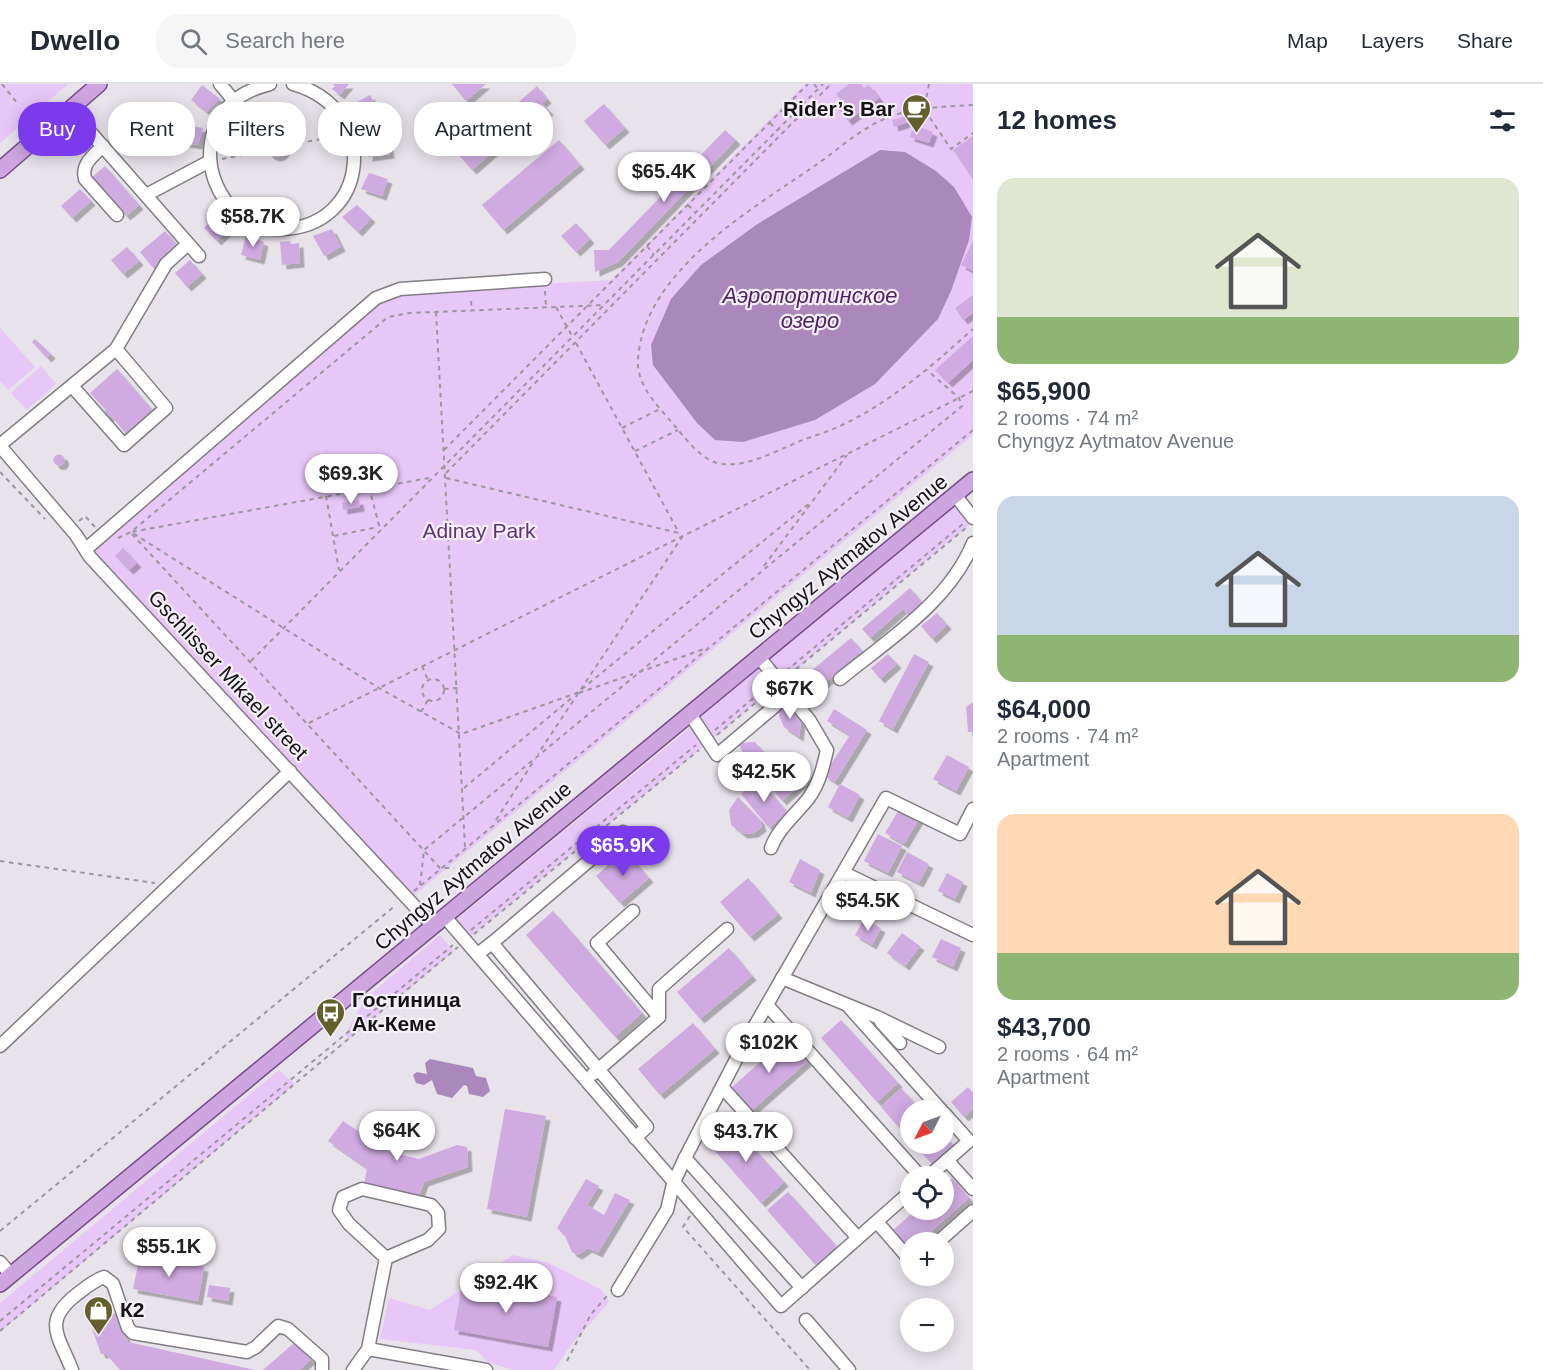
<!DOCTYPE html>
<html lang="en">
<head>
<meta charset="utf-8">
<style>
  :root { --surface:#fff; --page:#f6f6f7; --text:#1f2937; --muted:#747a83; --line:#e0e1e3; --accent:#7c3aed }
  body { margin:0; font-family:Arial,sans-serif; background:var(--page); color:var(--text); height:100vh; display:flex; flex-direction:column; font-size:22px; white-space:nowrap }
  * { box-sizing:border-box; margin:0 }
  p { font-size:20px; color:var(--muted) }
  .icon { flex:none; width:33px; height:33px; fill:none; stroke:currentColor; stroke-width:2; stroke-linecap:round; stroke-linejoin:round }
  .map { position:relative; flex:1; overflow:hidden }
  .sheet { display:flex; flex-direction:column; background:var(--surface); width:570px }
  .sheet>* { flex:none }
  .top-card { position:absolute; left:18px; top:18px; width:570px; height:54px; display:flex; gap:12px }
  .needle { width:39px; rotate:228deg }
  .buttons { position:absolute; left:900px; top:1016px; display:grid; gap:12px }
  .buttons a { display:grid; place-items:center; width:54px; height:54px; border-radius:50%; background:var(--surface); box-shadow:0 3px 15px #0003; font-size:30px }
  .price { position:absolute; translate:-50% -51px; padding:0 14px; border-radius:21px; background:#fff; color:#222; font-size:20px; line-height:39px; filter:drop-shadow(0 2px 3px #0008) }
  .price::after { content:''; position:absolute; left:50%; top:36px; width:18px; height:14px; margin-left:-9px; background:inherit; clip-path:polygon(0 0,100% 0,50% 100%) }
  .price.on { background:var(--accent); color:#fff }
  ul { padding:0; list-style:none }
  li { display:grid; align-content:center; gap:12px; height:318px; padding:0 24px }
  li span { display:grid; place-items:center; height:186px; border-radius:18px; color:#555 }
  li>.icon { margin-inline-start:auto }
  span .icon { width:108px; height:108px; fill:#fffc; stroke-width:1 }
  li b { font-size:26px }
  h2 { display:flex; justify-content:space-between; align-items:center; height:72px; padding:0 24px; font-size:26px }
  .pill { padding:0 21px; border-radius:24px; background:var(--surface); box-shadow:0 3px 15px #0003; font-size:21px; line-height:54px }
  .pill.on { background:var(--accent); color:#fff }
  header { display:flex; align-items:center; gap:36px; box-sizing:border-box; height:84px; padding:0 30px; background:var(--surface); border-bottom:2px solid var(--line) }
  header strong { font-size:28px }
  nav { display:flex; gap:33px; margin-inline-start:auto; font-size:21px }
  .search { width:420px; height:54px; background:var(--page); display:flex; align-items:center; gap:15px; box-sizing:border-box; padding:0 21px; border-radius:24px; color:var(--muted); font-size:22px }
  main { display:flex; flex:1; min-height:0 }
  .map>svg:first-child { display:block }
  .green { fill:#e7c6f8 }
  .water { fill:#ab88bc }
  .building { fill:#cfabe1; filter:url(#shadow) }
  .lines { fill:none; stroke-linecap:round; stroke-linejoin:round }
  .minor-casing { stroke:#827c85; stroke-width:15 }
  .major-casing { stroke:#764b8b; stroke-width:18 }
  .path { stroke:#9b979d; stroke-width:2; stroke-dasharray:4.5 4.5; stroke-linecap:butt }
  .minor { stroke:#fff; stroke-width:12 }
  .major { stroke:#cda5df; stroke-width:15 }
  .labels { text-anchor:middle; stroke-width:4.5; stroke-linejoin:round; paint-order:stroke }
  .poi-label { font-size:21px; font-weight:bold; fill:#141215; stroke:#f5eff8; text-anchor:start }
  .park-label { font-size:21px; fill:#5f3273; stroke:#f5eff8 }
  .street-label { font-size:21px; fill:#141215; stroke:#f5eff8 }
  .water-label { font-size:22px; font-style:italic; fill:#4f2363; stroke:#f5eff8 }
</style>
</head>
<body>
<header>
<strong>Dwello</strong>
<div class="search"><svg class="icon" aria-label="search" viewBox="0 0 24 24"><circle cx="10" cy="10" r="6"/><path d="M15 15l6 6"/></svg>Search here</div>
<nav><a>Map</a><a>Layers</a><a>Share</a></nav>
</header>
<main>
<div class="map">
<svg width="973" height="1286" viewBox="0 0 973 1286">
  <defs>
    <filter id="shadow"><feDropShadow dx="4.5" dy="4.5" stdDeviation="0" flood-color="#0004"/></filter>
  </defs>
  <rect width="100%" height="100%" fill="#e8e2eb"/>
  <!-- green -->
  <g class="green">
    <polygon points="0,0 68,0 0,59"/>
    <polygon points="805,0 973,0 973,351 412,813 93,472 93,467 375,220 396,209 611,196"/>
    <polygon points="0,244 35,283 8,306 0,297"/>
    <polygon points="41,282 56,300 27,326 11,309"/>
    <polygon points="955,421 970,440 782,597 767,577"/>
    <polygon points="761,582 776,602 710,657 697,634"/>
    <polygon points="691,643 704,662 470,853 456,836"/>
    <polygon points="440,851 454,867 349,955 345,951 365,915"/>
    <polygon points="279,986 295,1000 0,1248 0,1219"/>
    <polygon points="513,1171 549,1179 602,1206 609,1218 571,1261 554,1286 513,1286 488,1278 476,1266 380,1255 389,1214 430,1226"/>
  </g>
  <!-- water -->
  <g class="water">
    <polygon points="880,66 905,68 936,87 954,103 972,133 969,156 951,207 938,235 875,300 815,336 743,358 715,356 697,339 653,281 651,261 671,215 701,181 756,141"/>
    <polygon points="430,975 473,984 476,992 486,994 490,1007 483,1013 469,1010 467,1002 464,1001 452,1014 437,1010 432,996 424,1001 416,999 413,991 417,988 427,990 425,979"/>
  </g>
  <!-- building -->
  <g class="building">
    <polygon points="332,0 349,0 340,11 332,5 335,2"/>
    <polygon points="452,0 486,0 466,17"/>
    <polygon points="849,0 861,0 864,4 869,1 879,14 848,37 837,24 843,19 836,10"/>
    <polygon points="202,1 220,15 207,28 191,16"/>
    <polygon points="537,2 547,15 542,19 549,27 522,50 505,30"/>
    <polygon points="370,11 380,29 361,40 354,20"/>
    <polygon points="604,20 625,44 605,61 584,37"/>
    <polygon points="473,29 501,61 472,86 444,54"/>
    <polygon points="910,31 912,37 894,43 892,36"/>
    <polygon points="181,40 203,44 198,61 178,58"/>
    <polygon points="914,41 933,48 929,59 910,53"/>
    <polygon points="725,46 736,56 618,178 595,188 594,166 609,166"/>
    <polygon points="80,49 87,57 79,65 72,57"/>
    <polygon points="387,50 390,70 368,73 369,53"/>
    <polygon points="973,52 973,96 953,66"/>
    <circle cx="276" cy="63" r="10"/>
    <polygon points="559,56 580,81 503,146 482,121"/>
    <polygon points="105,82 139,121 126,132 92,93"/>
    <polygon points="369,89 388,95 382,112 361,105"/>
    <polygon points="80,105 91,117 72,134 61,122"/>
    <polygon points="357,121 371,134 358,148 342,133"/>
    <polygon points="219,128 231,143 217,157 204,144"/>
    <polygon points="576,139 590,155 576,168 561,152"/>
    <polygon points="332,145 341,163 324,172 313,152"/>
    <polygon points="165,147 178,162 153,184 140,168"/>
    <polygon points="246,151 264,158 260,176 241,171"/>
    <polygon points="290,157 291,160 299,159 300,179 282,181 280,158"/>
    <polygon points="973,157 973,187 961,181"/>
    <polygon points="127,163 139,177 123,190 111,176"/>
    <polygon points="190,176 202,190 187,203 175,189"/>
    <polygon points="973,211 973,229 963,236 955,224"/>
    <polygon points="973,252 973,276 948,299 935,286"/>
    <polygon points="35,255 51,270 47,274 32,258"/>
    <polygon points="117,285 154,328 127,351 111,332 107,335 103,329 106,326 90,309"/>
    <circle cx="59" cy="376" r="5.5"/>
    <polygon points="359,416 360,423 343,426 342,419"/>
    <polygon points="123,464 137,479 129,486 115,472"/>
    <polygon points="910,504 925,522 910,534 903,525 870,554 862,545"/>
    <polygon points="937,529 947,541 932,555 921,542"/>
    <polygon points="851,554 863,568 817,605 806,591"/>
    <polygon points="888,570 897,580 880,595 871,584"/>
    <polygon points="914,570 929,578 893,645 879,637"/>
    <polygon points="973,618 973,648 968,648 966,623"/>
    <polygon points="780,623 795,625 798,630 796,633 801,639 799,653 784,643 779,632"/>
    <polygon points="834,625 867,646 835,698 824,691 850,651 827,637"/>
    <polygon points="755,658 764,669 760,683 746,675 738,659"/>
    <polygon points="947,671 969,683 956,707 933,695"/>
    <polygon points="793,679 807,695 782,717 768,700"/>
    <polygon points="759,695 787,728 769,744 741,710"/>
    <polygon points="840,700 860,711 848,734 828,723"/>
    <polygon points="738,713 760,736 762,743 754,749 743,750 731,741 729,726"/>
    <polygon points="900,724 919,735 904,760 885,749"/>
    <polygon points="878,750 902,762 888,789 864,777"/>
    <polygon points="625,766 649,794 620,819 596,792"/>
    <polygon points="907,768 929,780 919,799 897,788"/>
    <polygon points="800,775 820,786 811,809 789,798"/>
    <polygon points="947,789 963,798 955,815 938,807"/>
    <polygon points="748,794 778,830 750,853 720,818"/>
    <polygon points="553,827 642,929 615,953 526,851"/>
    <polygon points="864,835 881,844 872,861 855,851"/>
    <polygon points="902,849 920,862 905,882 887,869"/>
    <polygon points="941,855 961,864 953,883 932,873"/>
    <polygon points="729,864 752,892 700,935 677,908"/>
    <polygon points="841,936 898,999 877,1018 821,954"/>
    <polygon points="693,939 715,965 660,1011 638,985"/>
    <polygon points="788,953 809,976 750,1028 730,1005"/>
    <polygon points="968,1003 973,1009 973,1025 964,1033 951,1018"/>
    <polygon points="901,1004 921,1026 910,1026 910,1056 881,1023"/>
    <polygon points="505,1025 546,1032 527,1133 487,1125"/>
    <polygon points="343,1037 390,1068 419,1075 457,1061 467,1063 468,1083 424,1098 419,1112 364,1101 367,1084 328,1057"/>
    <polygon points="731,1039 784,1098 761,1119 708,1059"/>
    <polygon points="944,1051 953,1061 932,1080 913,1059 944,1059"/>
    <polygon points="952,1094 969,1114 919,1158 910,1158 909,1167 892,1147 917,1125 944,1125 944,1101"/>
    <polygon points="586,1095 599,1102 587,1121 604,1131 615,1109 630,1116 598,1169 588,1164 578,1171 572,1168 565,1152 557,1144"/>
    <polygon points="788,1108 840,1166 819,1185 767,1126"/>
    <polygon points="140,1171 204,1183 198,1217 133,1205"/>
    <polygon points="463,1196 557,1213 548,1263 454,1246"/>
    <polygon points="209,1201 230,1204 228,1217 207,1213"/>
    <polygon points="115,1229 128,1258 255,1286 120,1286 106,1270 101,1270 89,1236"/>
    <polygon points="294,1259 311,1275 300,1286 263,1286"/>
  </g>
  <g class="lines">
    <defs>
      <g id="minor">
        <polyline points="220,0 234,17"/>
        <path d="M270,0C256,4 244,8 233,18C186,60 216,144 280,145C369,145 383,25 293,0"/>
        <polyline points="70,25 199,172"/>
        <path d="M103,62C93,72 81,80 85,95L117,131"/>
        <polyline points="146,111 210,77"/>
        <polyline points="72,302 124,361 166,324 116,265"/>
        <polyline points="0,361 116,265 166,180 188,160"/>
        <polyline points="0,362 76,451 90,473 433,842"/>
        <polyline points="955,411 973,434"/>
        <polyline points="86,465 376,214 400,205 545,195"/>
        <path d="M759,573L810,637L827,666C823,684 819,700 808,715C795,731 778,745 771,764"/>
        <path d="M840,595C888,556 949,518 973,459"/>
        <polyline points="690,630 717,671 775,622"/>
        <polyline points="844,789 973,851"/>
        <polyline points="633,827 597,859 659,933"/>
        <polyline points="445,833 781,1222 910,1108"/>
        <polyline points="492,859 623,748"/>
        <polyline points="479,869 492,859 647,1043 635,1054"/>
        <polyline points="782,894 877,933 939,963"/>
        <polyline points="767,921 920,1092"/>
        <polyline points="849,923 941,1026"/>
        <polyline points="881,938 900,959"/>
        <polyline points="0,962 290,687"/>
        <polyline points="593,990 659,933 659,905 727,845"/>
        <polyline points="722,1003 858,1154"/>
        <polyline points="685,1074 802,1204"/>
        <polyline points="947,1076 973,1105"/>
        <polyline points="929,1092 969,1057 944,1029"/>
        <polygon points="362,1105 431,1121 438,1129 439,1145 428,1156 386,1174 349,1140 339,1126 343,1113"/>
        <polyline points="877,1138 910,1176"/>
        <polyline points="938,1158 973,1127"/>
        <polyline points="0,1178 11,1191"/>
        <polyline points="618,1206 667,1126 673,1100 685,1074 742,964 886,714 960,750 973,725"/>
        <polyline points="806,1236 849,1286"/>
        <polyline points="368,1265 486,1286"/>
        <path d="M72,1286C59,1252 42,1238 76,1211C85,1204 93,1197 104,1193L113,1200L128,1244L133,1249L247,1268L256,1263L278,1242L288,1245L322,1275V1286"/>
        <polyline points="353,1286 368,1265 386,1174"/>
      </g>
      <g id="major">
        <polyline points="0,86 99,0"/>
        <polyline points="0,1200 973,396"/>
      </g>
    </defs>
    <!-- minor casing -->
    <use href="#minor" class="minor-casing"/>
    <!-- major casing -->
    <use href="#major" class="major-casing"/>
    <!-- path -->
    <g class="path">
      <polyline points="2,0 18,20"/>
      <polyline points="814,0 818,5"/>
      <polyline points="929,0 924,25 951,65 973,49"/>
      <path d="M973,21C942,23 908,23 880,37C856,48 834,69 813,83C749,127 644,188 638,275C636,301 658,322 674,341C685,354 700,374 717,379C741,385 770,370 791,361C808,353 826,349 842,341C891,318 933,281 973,245"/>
      <polyline points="241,26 264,54"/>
      <polyline points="770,39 778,47"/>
      <polyline points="68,43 72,48"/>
      <polyline points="290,61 337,52"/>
      <polyline points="222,75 258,68"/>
      <polyline points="688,121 696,129"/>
      <polyline points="647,162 654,171"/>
      <polyline points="545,207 546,223"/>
      <polyline points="471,217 472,227"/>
      <polyline points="556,223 572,252"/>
      <polyline points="436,228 465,763"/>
      <polyline points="576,259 679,449"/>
      <polyline points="622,344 660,325"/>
      <polyline points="444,366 808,0"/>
      <polyline points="635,367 678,346"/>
      <polyline points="0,388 45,435"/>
      <polyline points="446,389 831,0"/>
      <polyline points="429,394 131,448 379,604 461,650 577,609 811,418"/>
      <polyline points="446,394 679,449 682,453 538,670"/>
      <polyline points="369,403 380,445"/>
      <polyline points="326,412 339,486"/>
      <polyline points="79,437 85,432 95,443"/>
      <polyline points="132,450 440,784 454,784"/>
      <polyline points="334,452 378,443"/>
      <polyline points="118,454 131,448 388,233 410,229 604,221"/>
      <polyline points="764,482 847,371"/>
      <polyline points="251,577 823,0"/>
      <polyline points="422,582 428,596"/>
      <polyline points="786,587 964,439"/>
      <polyline points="639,588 704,565"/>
      <polyline points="789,591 967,443"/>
      <circle cx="433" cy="606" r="11"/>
      <polyline points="444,605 458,604"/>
      <polyline points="579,609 633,590"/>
      <polyline points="421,628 428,616"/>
      <polyline points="309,639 973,307"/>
      <polyline points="715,646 768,602"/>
      <polyline points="717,651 771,606"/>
      <polyline points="464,704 574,612"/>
      <polyline points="496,736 535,675"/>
      <polyline points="0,777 155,799"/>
      <polyline points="420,801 424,766 962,322 959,314 927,286"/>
      <polyline points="414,807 973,346"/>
      <polyline points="471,846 696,661"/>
      <polyline points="474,850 699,666"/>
      <polyline points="690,1132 683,1143 810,1286"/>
      <polyline points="0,1147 396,821"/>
      <polyline points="0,1237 453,861"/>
      <polyline points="0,1247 458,863"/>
      <polyline points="567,1277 591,1230 608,1211"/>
    </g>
    <!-- minor -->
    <use href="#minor" class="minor"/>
    <!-- major -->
    <use href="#major" class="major"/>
  </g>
  <!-- icons -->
  <defs>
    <symbol id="cafe-pin" viewBox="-11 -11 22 30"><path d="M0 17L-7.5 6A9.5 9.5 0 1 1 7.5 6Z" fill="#64602c" stroke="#f5eff8"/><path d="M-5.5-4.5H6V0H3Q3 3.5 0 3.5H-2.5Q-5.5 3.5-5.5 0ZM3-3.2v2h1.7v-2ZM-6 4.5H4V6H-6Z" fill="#fff"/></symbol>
    <symbol id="bus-pin" viewBox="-11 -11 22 30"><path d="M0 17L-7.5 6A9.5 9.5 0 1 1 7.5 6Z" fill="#64602c" stroke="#f5eff8"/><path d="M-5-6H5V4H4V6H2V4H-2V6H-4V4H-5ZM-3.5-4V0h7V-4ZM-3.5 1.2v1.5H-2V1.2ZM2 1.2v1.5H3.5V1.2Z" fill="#fff"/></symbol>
    <symbol id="shop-pin" viewBox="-11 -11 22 30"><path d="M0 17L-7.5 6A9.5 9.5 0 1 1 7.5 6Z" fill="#64602c" stroke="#f5eff8"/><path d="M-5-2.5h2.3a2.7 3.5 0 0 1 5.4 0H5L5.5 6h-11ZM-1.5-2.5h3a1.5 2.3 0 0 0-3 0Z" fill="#fff"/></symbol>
  </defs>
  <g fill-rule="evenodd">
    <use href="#cafe-pin" x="900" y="8" width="33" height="45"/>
    <use href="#bus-pin" x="314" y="912" width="33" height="45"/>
    <use href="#shop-pin" x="82" y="1210" width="33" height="45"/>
  </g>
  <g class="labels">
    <!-- poi labels -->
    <g class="poi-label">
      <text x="895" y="32" text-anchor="end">Rider’s Bar</text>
      <text x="352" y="923">Гостиница<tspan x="352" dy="24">Ак-Кеме</tspan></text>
      <text x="120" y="1233">К2</text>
    </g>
    <!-- park labels -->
    <g class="park-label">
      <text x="479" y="454">Adinay Park</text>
    </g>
    <!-- street labels -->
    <g class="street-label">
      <text transform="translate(848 473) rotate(-39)" y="7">Chyngyz Aytmatov Avenue</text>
      <text transform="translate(228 591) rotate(47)" y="7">Gschlisser Mikael street</text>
      <text transform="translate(473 782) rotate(-40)" y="7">Chyngyz Aytmatov Avenue</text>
    </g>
    <!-- water labels -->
    <g class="water-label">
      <text x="810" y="219">Аэропортинское<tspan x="810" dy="25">озеро</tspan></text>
    </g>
  </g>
</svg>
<div class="buttons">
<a><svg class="needle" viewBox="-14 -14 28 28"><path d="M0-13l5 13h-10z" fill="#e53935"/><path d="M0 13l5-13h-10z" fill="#747a83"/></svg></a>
<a><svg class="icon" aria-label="locate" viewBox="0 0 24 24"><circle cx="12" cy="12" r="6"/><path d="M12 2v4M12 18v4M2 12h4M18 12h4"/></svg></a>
<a>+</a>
<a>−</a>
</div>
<b class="price" style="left:664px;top:119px">$65.4K</b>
<b class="price" style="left:253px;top:164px">$58.7K</b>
<b class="price" style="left:351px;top:421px">$69.3K</b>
<b class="price" style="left:790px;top:636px">$67K</b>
<b class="price" style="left:764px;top:719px">$42.5K</b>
<b class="price on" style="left:623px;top:793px">$65.9K</b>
<b class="price" style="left:868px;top:848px">$54.5K</b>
<b class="price" style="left:769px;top:990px">$102K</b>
<b class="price" style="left:397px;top:1078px">$64K</b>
<b class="price" style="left:746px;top:1079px">$43.7K</b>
<b class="price" style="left:169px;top:1194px">$55.1K</b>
<b class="price" style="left:506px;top:1230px">$92.4K</b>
<div class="top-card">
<a class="pill on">Buy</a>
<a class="pill">Rent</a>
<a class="pill">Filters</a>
<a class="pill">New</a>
<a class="pill">Apartment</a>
</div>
</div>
<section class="sheet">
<h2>12 homes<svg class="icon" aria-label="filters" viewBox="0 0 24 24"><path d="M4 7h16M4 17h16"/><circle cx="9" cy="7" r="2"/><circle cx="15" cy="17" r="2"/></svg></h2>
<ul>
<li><span style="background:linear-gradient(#dfe7d0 75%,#8fb573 0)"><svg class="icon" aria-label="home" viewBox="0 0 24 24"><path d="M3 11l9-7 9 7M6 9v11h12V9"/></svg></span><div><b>$65,900</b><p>2 rooms · 74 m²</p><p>Chyngyz Aytmatov Avenue</p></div></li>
<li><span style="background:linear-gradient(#c9d6e8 75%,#8fb573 0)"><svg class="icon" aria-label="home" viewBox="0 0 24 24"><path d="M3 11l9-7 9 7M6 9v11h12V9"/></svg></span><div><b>$64,000</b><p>2 rooms · 74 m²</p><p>Apartment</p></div></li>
<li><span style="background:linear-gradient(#ffd9b3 75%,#8fb573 0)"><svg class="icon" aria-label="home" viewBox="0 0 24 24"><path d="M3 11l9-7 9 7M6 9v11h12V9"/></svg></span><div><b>$43,700</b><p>2 rooms · 64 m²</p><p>Apartment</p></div></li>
</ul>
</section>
</main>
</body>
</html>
